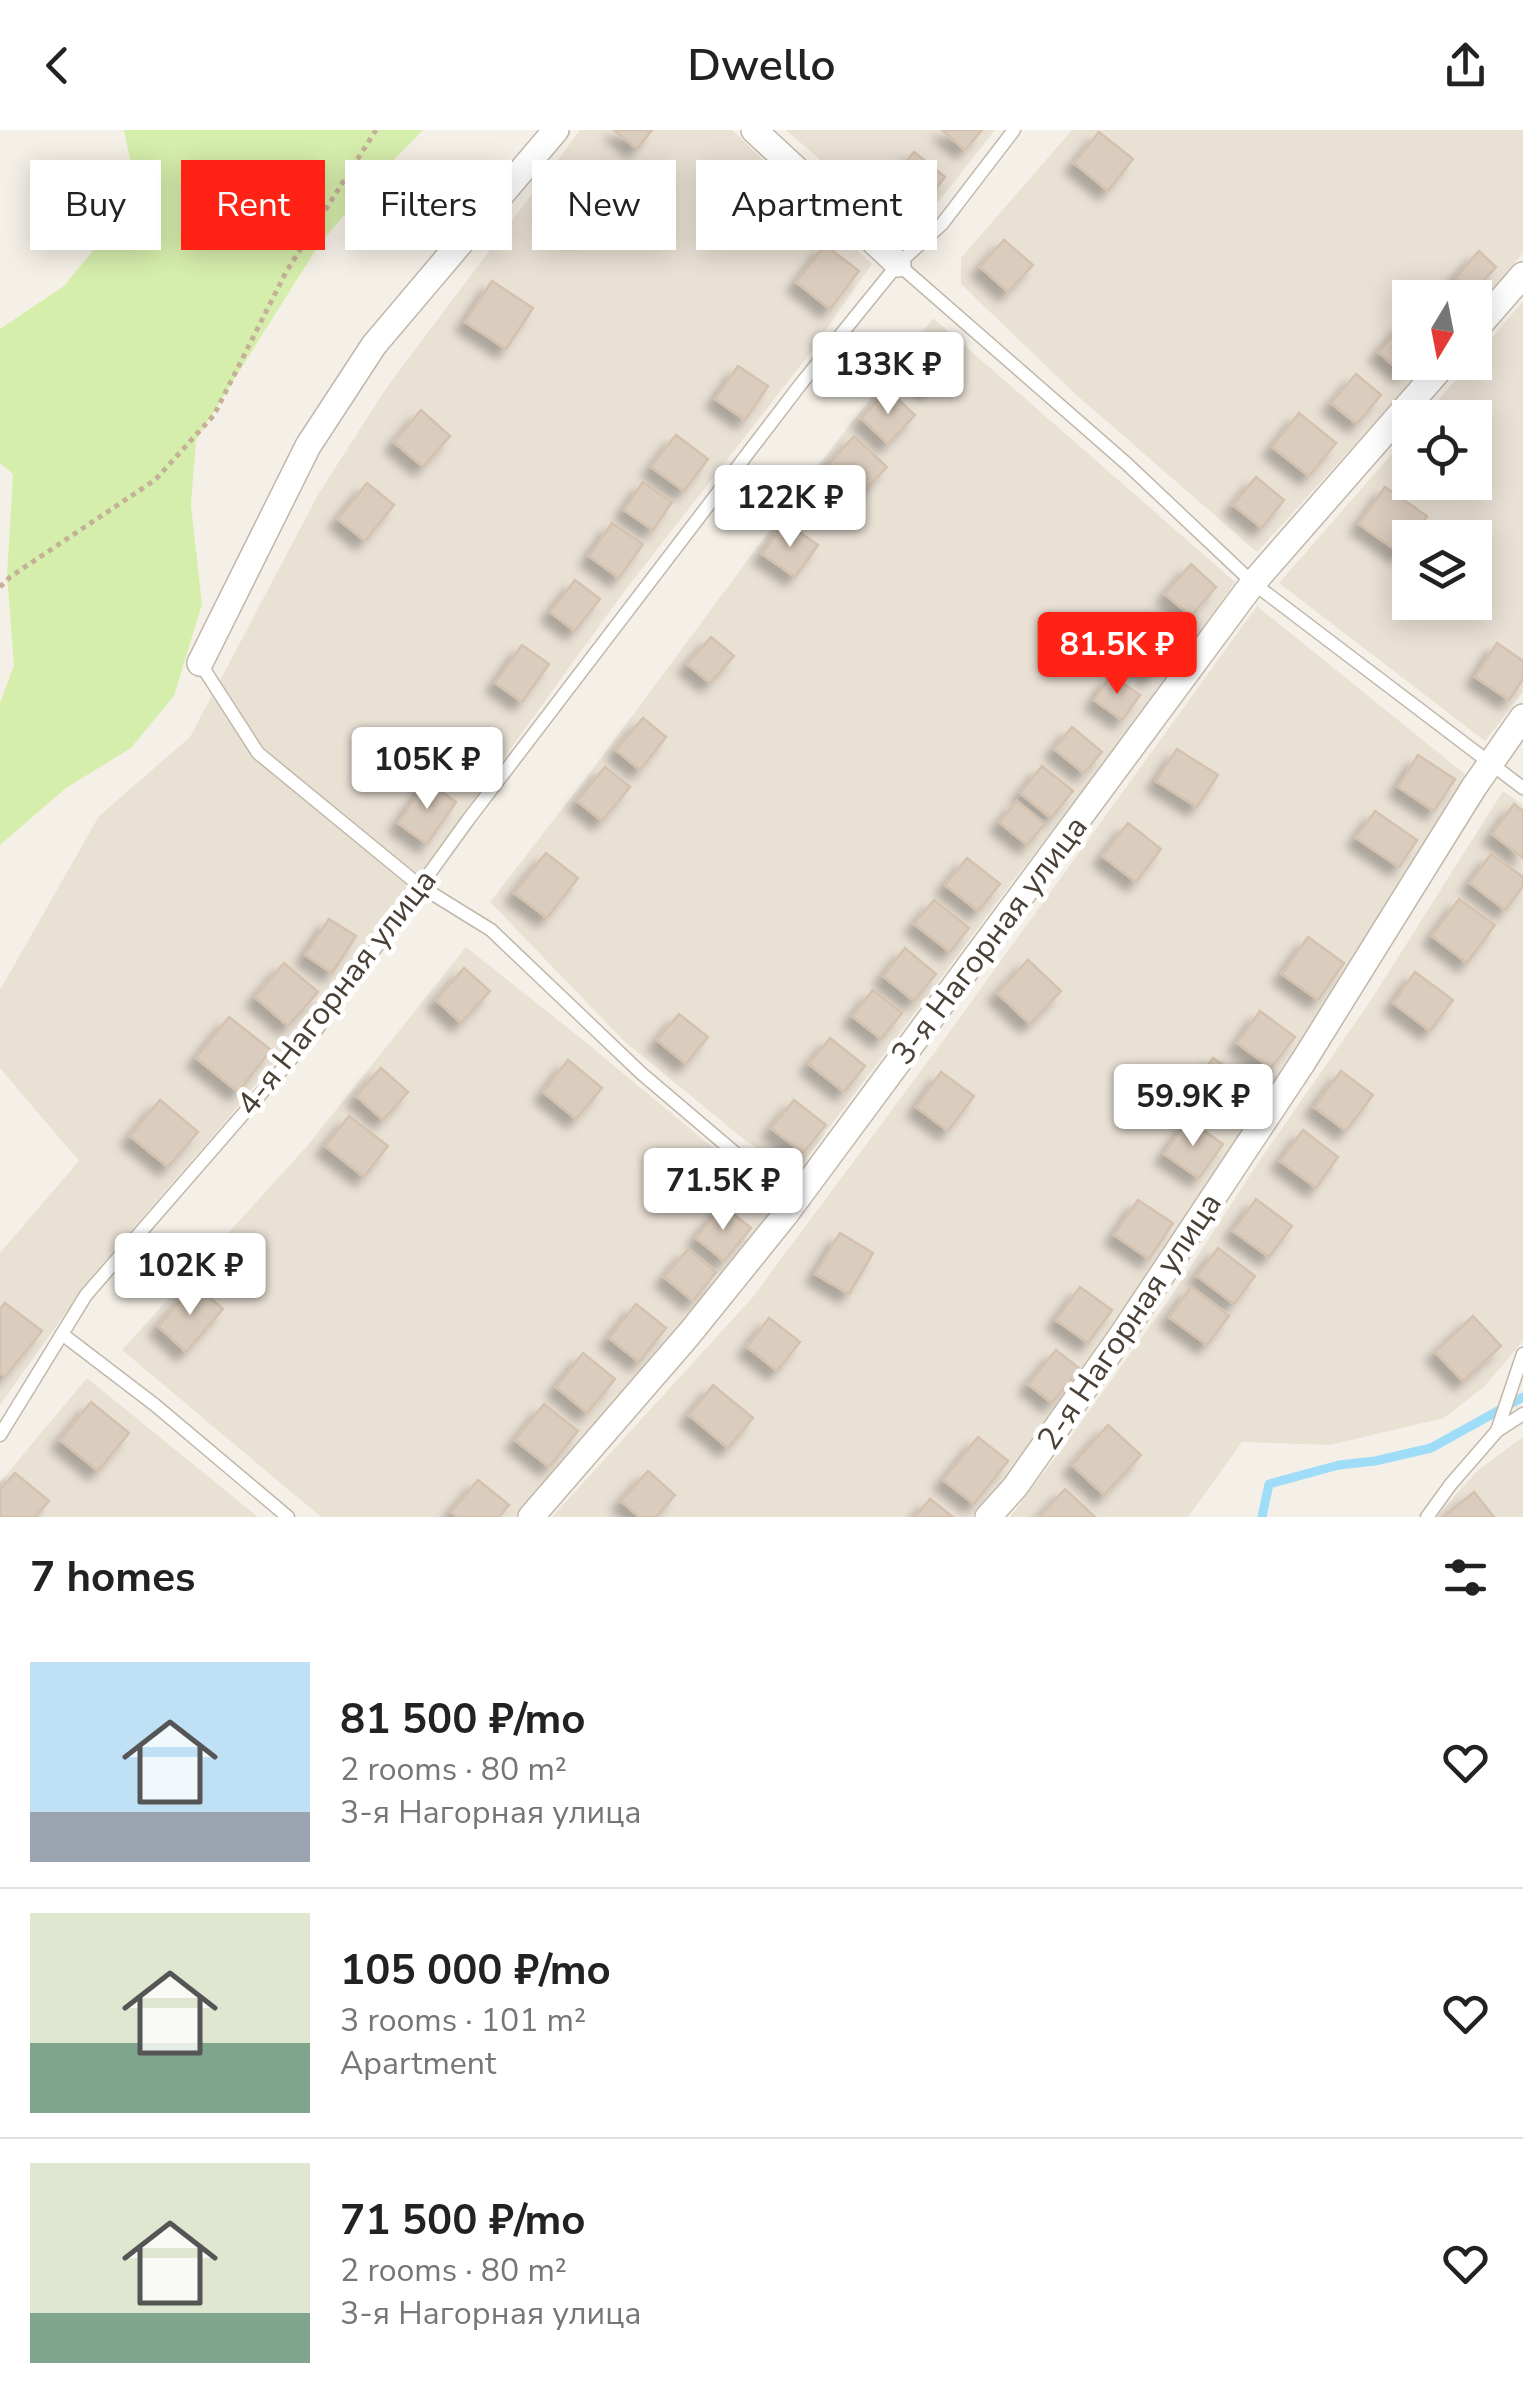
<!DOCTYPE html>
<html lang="en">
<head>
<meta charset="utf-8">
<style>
  :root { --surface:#fff; --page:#f6f6f6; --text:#222; --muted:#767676; --line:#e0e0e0; --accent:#ff2215 }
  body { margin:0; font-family:"Nunito Sans",sans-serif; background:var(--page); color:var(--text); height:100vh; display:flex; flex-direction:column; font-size:38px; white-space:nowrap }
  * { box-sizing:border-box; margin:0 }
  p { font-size:32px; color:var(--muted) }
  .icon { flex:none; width:55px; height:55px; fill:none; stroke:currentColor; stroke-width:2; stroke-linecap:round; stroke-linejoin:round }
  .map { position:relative; height:1387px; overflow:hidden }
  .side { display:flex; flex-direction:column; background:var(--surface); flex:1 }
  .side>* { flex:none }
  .banner { position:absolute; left:30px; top:30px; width:1000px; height:90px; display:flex; gap:20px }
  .needle { width:65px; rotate:190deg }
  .tools { position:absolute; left:1392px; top:150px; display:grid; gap:20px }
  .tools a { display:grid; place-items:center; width:100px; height:100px; border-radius:0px; background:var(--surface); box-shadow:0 5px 25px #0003; font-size:50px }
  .price { position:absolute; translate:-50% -85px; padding:0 22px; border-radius:10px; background:#fff; color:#222; font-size:32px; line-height:65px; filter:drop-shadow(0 2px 5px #0008) }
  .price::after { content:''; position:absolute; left:50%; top:60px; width:30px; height:22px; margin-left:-15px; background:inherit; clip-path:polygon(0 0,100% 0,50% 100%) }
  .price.active { background:var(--accent); color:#fff }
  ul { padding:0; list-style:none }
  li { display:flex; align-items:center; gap:30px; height:250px; padding:0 30px }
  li+li { border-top:2px solid var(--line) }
  li span { display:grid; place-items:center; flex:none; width:280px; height:200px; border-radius:0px; color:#555 }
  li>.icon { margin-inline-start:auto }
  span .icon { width:120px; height:120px; fill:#fffc; stroke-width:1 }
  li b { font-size:42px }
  h2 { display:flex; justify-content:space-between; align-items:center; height:120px; padding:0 30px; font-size:42px }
  .pill { padding:0 35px; border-radius:0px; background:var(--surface); box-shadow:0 5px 25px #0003; font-size:35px; line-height:90px }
  .pill.active { background:var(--accent); color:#fff }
  header { display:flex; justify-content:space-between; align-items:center; height:130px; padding:0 30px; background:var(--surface); font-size:45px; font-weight:600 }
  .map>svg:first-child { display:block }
  .residential { fill:#eae1d5; fill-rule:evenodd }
  .green { fill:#d6eeac }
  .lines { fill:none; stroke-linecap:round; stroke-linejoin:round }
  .stream { stroke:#9edcf8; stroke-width:9 }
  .building { fill:#dbcdbe; stroke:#d4c1ae; stroke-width:2.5; filter:url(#shadow) }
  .service-casing { stroke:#c2b7a9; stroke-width:15 }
  .minor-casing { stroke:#c2b7a9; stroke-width:28 }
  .path { stroke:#c5b198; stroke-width:5; stroke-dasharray:5 5; stroke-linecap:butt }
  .service { stroke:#fff; stroke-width:12 }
  .minor { stroke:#fff; stroke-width:25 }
  .labels { text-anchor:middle; stroke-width:10; stroke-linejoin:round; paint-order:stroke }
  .street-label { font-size:32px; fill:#4a4035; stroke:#fff }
</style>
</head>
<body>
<header><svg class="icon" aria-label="back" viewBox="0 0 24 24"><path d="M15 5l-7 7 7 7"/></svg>Dwello<svg class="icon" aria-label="share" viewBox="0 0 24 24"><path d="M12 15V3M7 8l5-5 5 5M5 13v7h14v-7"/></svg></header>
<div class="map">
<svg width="1523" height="1387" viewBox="0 0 1523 1387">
  <defs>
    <filter id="shadow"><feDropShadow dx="-9" dy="9" stdDeviation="5" flood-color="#0004"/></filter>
  </defs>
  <rect width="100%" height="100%" fill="#f5f0e7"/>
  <!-- residential -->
  <g class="residential">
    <polygon points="580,0 732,0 872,134 804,231 623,463 441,715 344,846 230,986 89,1150 0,1275 0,1123 79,1031 0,938 0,860 99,686 190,607 319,363 387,257"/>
    <polygon points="786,0 995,0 939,71 904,103"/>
    <polygon points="1072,0 1523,0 1523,123 1475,181 1475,168 1410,168 1410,232 1429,233 1257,422 1073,262 961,154 961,128"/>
    <path d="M1523,171V562L1485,611L1279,453L1410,303V352H1475V288L1423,287L1471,233L1475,232V228ZM1410,408H1475V472H1410Z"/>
    <polygon points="933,188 1235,452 1138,590 1013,751 794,1045 741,1007 624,911 490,772 595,636 807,350"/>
    <polygon points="1257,476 1466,645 1390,776 1277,954 1059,1278 985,1377 975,1387 552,1387 752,1168 932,926"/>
    <polygon points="1503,661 1523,675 1523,1211 1485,1256 1444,1288 1330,1315 1242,1312 1188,1387 1010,1387 1067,1312 1170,1168 1260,1030 1371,870"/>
    <polygon points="466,817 583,910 723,1026 771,1089 521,1387 321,1387 122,1220 307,1016"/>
    <polygon points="87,1248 258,1387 0,1387 0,1352"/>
    <polygon points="1523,1307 1523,1387 1436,1387 1478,1340"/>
  </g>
  <!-- green -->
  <polygon class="green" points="124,0 423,0 380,44 320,113 196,310 191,375 202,474 174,566 131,618 66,658 0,715 0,573 14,535 7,445 13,344 0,333 0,199 64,156 111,99 134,49"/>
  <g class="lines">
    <!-- stream -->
    <polyline class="stream" points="1262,1387 1269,1354 1339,1335 1375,1331 1431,1318 1523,1267"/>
  </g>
  <!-- building -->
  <g class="building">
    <polygon points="614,0 652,0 637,19"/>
    <polygon points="942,0 982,0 965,20"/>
    <polygon points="1099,2 1133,29 1108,61 1074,33"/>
    <polygon points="914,22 945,47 922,75 892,49"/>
    <polygon points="574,45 607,72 578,107 545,80"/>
    <polygon points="1004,110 1033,135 1008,162 980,137"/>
    <polygon points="825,115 859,141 830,179 796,152"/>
    <polygon points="1479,121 1496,137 1472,163 1455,148"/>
    <polygon points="492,151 533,178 506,219 465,192"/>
    <polygon points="1405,192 1410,197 1410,232 1413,232 1403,244 1378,222"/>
    <polygon points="930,208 955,230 928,260 903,237"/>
    <polygon points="738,236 768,256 745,290 715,269"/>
    <polygon points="1356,244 1381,265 1357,294 1331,273"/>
    <polygon points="888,260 915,285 888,314 861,288"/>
    <polygon points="421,280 450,306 423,337 394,312"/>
    <polygon points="1299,283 1336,313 1309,346 1272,317"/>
    <polygon points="676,305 708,329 684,361 651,337"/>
    <polygon points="854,306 887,337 858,367 826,337"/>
    <polygon points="1256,347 1284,370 1262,398 1233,375"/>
    <polygon points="643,352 672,372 653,400 624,380"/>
    <polygon points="367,353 394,375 365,411 338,389"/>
    <polygon points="1385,357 1427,386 1401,424 1359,394"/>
    <polygon points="785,392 818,415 795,447 762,424"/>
    <polygon points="612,393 643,414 619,448 589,426"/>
    <polygon points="1191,434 1216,457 1191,486 1165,464"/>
    <polygon points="575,450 600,469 575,501 550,482"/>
    <polygon points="1146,501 1172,523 1150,548 1125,526"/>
    <polygon points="711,507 734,526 710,553 687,534"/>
    <polygon points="1497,513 1523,531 1523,549 1509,570 1475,547"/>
    <polygon points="522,515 549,534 522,572 495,553"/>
    <polygon points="1111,545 1140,565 1122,590 1094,570"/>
    <polygon points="643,588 666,607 640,640 616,620"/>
    <polygon points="1072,597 1102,622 1084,643 1054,619"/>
    <polygon points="1177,619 1218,645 1197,677 1156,651"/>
    <polygon points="1418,625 1455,649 1434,681 1398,657"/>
    <polygon points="1042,636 1073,661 1051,688 1020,663"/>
    <polygon points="605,637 630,657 602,691 577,671"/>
    <polygon points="427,651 456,672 427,714 398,693"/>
    <polygon points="1017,671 1045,694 1027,715 999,692"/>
    <polygon points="1514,674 1523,681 1523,728 1492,704"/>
    <polygon points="1375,681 1417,710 1399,737 1356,708"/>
    <polygon points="1128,693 1161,719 1136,752 1102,726"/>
    <polygon points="546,723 578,748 547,788 514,763"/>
    <polygon points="1491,724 1523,747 1523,756 1505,780 1470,753"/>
    <polygon points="967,728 1000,754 978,781 945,755"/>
    <polygon points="1459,769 1495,795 1467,833 1432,806"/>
    <polygon points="934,770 969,798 950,822 914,794"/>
    <polygon points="329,789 356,806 332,843 305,825"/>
    <polygon points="1308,807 1344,833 1318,870 1282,844"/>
    <polygon points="905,818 936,844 914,871 883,846"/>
    <polygon points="1028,830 1061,861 1030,894 997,863"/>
    <polygon points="284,833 318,862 288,896 255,867"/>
    <polygon points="464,838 490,861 461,893 436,870"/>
    <polygon points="1415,842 1453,870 1430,901 1393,873"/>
    <polygon points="873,860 902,883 881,909 852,886"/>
    <polygon points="1260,881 1295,907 1271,938 1237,913"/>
    <polygon points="679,884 708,907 686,934 657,910"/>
    <polygon points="229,887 271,920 238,962 196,928"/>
    <polygon points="830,908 865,936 844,962 809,934"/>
    <polygon points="1213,928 1247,951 1229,978 1195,954"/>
    <polygon points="568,930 602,958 576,989 543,962"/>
    <polygon points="381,938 408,962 383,990 356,966"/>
    <polygon points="1341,941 1373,965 1346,1001 1314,977"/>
    <polygon points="941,942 974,966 948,1001 916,977"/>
    <polygon points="160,970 198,1002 168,1037 130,1006"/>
    <polygon points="794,970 826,995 803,1023 771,998"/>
    <polygon points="349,986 388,1016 364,1047 325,1016"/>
    <polygon points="1188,990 1223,1014 1199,1048 1164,1024"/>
    <polygon points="1303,1000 1338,1027 1316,1058 1280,1031"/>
    <polygon points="1256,1069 1292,1096 1269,1127 1233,1101"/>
    <polygon points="1138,1070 1173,1093 1149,1129 1114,1105"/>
    <polygon points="722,1075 751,1098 724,1131 696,1108"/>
    <polygon points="840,1103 873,1123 849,1164 815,1144"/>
    <polygon points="1218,1118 1255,1146 1234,1174 1197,1146"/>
    <polygon points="688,1119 716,1142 693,1171 664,1147"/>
    <polygon points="195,1155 223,1179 186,1222 158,1196"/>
    <polygon points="1080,1157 1112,1180 1088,1213 1056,1190"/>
    <polygon points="1191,1157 1229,1186 1207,1215 1169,1187"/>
    <polygon points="5,1173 42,1201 5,1247 0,1243 0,1179"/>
    <polygon points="636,1174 666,1198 639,1232 609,1208"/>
    <polygon points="1473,1186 1501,1216 1463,1251 1435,1222"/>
    <polygon points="769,1188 800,1212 777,1241 747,1217"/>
    <polygon points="1056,1220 1080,1239 1052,1273 1028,1254"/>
    <polygon points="583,1223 615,1249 587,1283 556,1257"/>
    <polygon points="713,1255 753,1288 728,1318 689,1285"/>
    <polygon points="91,1272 129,1303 98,1341 60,1310"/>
    <polygon points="544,1274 578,1301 549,1337 515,1310"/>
    <polygon points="1108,1295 1141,1325 1104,1365 1072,1335"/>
    <polygon points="978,1307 1008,1331 974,1374 943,1350"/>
    <polygon points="648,1341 675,1365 656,1387 639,1387 621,1371"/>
    <polygon points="15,1343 49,1371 35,1387 0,1387 0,1360"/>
    <polygon points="478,1350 509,1375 499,1387 457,1387 451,1382"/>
    <polygon points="1065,1359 1095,1387 1039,1387"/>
    <polygon points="1474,1362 1494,1387 1443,1387"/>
    <polygon points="930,1369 953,1387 915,1387"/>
  </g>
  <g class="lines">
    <defs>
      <g id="service">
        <polyline points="898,134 1127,334 1253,453 1523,658"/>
        <polyline points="200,533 258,623 420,756 491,800 641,943 734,1022 785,1085"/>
        <polyline points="62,1204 155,1275 288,1387"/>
        <polyline points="1497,1301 1523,1224"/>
        <polyline points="0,1305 86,1165 317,899 468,690 800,255 898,134 942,94 1014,0"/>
        <polyline points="1427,1387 1451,1354 1497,1301 1523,1284"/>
      </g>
      <g id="minor">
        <polyline points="754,0 898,134"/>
        <polyline points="1475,200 1523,145"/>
        <polyline points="200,533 308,316 374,215 556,0"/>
        <polyline points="531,1387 690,1203 785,1085 1253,453 1446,232"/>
        <polyline points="988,1387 1015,1357 1122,1205 1303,932 1474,657 1523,587"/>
      </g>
    </defs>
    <!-- service casing -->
    <use href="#service" class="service-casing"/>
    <!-- minor casing -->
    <use href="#minor" class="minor-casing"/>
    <!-- path -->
    <polyline class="path" points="0,457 10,447 155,350 214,285 286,142 376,0"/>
    <!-- service -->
    <use href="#service" class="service"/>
    <!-- minor -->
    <use href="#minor" class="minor"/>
  </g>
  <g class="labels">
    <!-- street labels -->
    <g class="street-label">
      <text transform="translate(989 810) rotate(-53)" y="11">3-я Нагорная улица</text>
      <text transform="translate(336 862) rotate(-52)" y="11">4-я Нагорная улица</text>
      <text transform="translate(1129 1191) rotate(-56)" y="11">2-я Нагорная улица</text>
    </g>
  </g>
</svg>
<div class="tools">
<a><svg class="needle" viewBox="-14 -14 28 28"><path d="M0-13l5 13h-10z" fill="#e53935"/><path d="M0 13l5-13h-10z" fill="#767676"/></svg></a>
<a><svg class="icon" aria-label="locate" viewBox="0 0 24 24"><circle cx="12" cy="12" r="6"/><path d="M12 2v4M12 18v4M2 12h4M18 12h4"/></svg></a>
<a><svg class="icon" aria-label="layers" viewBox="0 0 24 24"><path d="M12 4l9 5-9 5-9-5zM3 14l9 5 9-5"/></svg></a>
</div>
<b class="price" style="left:888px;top:287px">133K ₽</b>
<b class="price" style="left:790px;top:420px">122K ₽</b>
<b class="price active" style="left:1117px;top:567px">81.5K ₽</b>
<b class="price" style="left:427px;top:682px">105K ₽</b>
<b class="price" style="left:1193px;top:1019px">59.9K ₽</b>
<b class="price" style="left:723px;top:1103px">71.5K ₽</b>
<b class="price" style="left:190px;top:1188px">102K ₽</b>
<div class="banner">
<a class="pill">Buy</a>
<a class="pill active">Rent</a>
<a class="pill">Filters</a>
<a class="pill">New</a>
<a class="pill">Apartment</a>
</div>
</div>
<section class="side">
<h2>7 homes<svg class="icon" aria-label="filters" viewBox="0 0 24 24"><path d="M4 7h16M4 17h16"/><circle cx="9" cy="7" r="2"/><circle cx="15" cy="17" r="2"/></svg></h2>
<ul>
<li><span style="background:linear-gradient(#bfe0f5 75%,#9aa5b1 0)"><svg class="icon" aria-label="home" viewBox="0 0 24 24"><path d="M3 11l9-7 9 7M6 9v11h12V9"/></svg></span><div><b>81 500 ₽/mo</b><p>2 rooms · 80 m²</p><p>3-я Нагорная улица</p></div><svg class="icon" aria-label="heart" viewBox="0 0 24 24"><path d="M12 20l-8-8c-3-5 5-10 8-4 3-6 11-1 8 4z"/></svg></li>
<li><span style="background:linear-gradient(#dfe7d0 65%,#7fa58c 0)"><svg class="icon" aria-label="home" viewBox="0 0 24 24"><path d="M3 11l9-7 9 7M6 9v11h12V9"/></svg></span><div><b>105 000 ₽/mo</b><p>3 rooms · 101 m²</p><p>Apartment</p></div><svg class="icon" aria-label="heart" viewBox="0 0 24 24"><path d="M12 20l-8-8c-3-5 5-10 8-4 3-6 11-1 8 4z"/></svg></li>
<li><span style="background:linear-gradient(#dfe7d0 75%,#7fa58c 0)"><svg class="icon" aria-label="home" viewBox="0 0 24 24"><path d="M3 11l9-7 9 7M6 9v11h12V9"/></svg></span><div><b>71 500 ₽/mo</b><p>2 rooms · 80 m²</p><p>3-я Нагорная улица</p></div><svg class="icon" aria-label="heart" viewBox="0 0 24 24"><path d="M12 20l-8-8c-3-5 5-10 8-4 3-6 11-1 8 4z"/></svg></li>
</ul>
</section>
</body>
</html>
